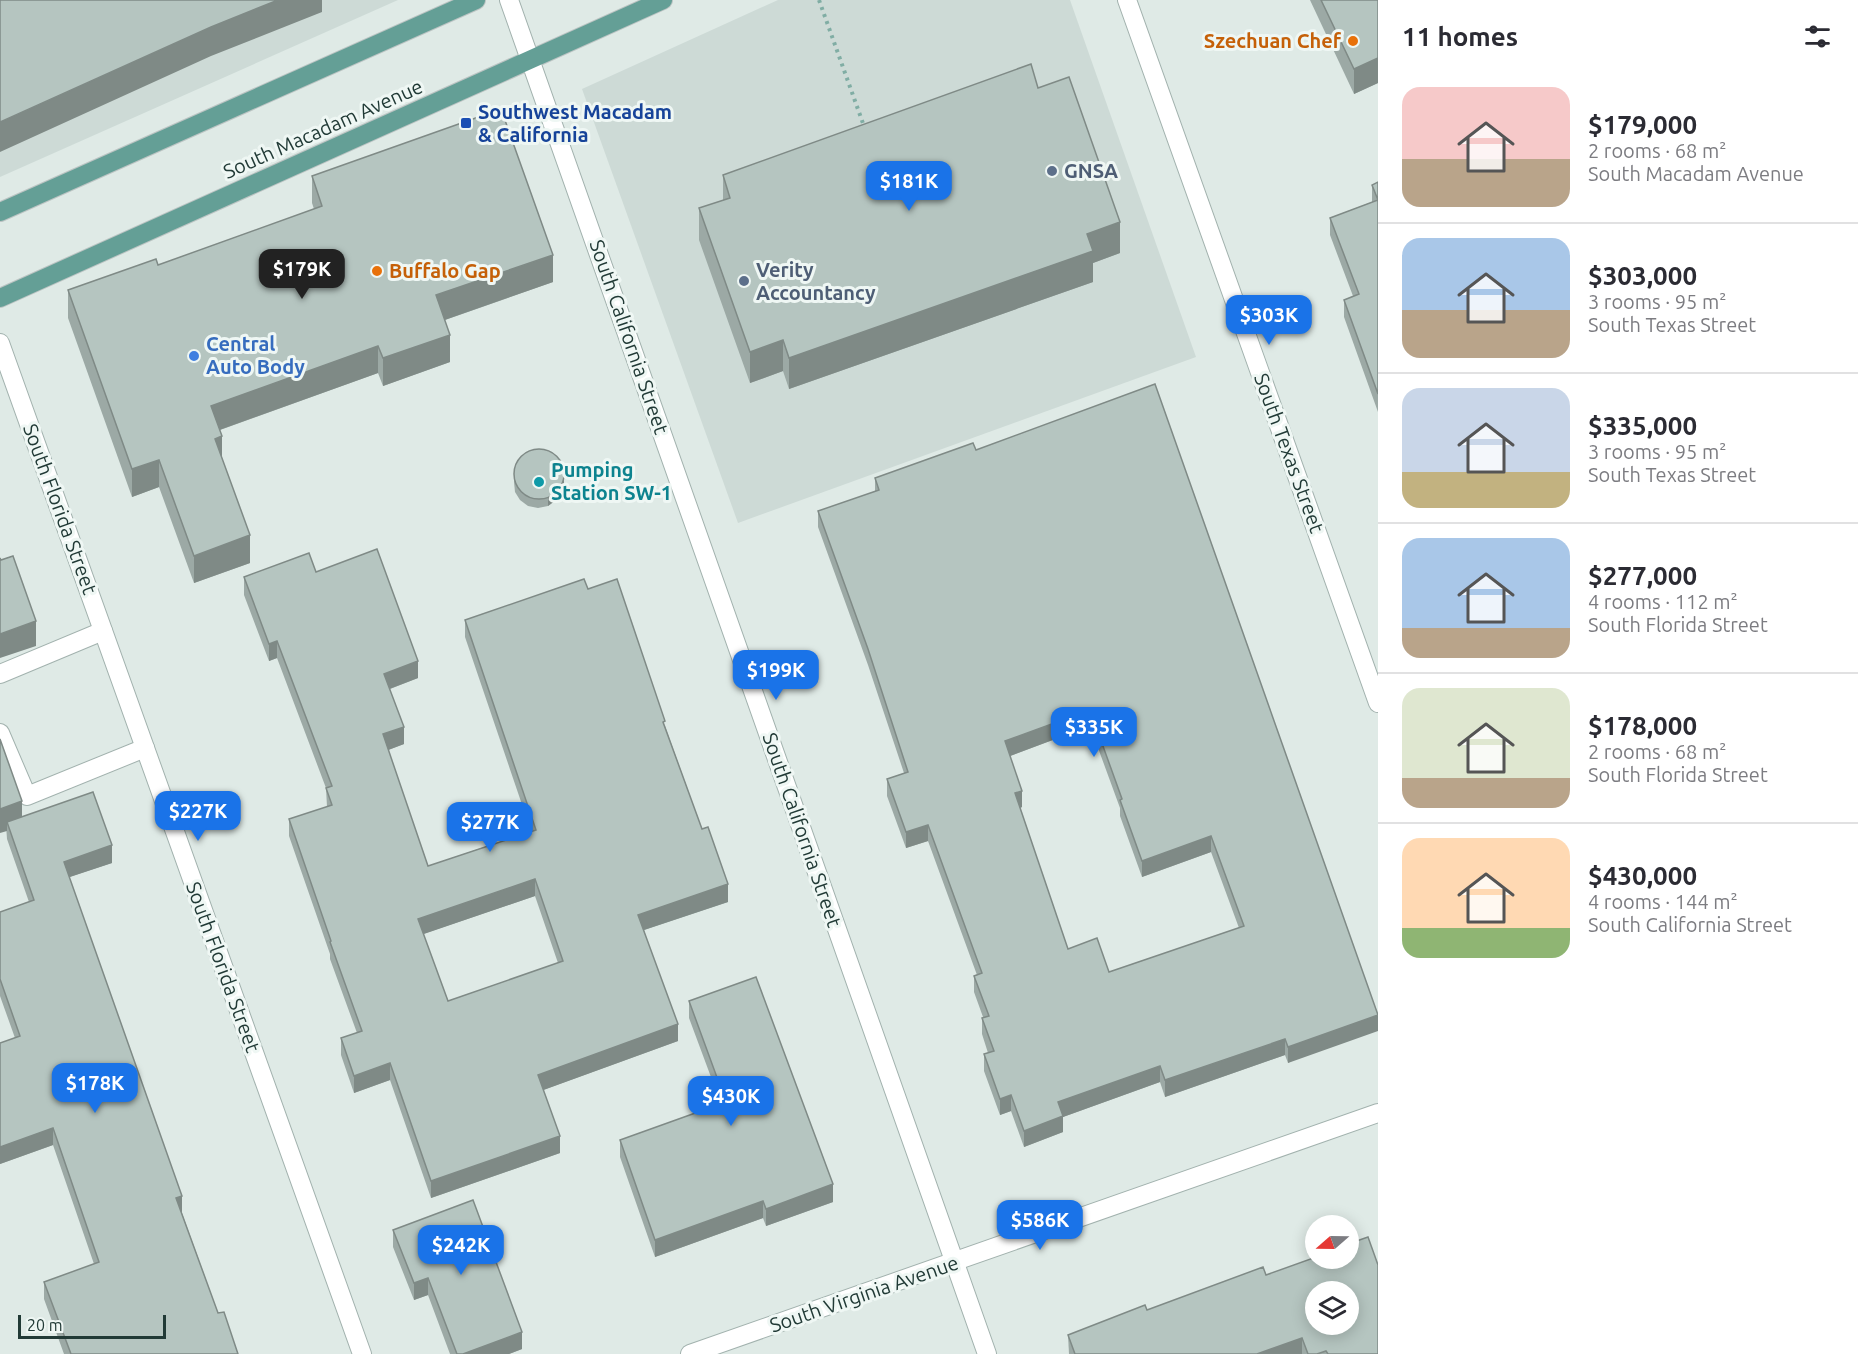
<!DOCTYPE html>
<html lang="en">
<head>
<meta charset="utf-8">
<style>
  :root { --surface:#fff; --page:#f7f7f7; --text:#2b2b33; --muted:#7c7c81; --line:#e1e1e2; --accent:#1a73e8 }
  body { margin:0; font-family:Ubuntu,sans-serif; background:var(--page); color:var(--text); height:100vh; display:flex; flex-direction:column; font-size:22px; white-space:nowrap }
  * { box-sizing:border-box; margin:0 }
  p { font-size:20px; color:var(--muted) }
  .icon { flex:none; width:33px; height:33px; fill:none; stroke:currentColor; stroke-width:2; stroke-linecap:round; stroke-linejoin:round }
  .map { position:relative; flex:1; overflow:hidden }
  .side { display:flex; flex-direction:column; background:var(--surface); width:480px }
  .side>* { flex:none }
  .needle { width:39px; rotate:250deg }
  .controls { position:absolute; left:1305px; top:1215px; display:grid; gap:12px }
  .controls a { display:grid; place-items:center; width:54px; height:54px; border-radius:50%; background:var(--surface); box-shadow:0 3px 15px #0003; font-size:30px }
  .scale { position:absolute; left:18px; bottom:15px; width:148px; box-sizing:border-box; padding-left:6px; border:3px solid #213a36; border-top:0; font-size:16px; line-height:21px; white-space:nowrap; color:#213a36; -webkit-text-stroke:4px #eff7f4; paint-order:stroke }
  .price { position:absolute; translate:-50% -51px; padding:0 14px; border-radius:12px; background:var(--accent); color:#fff; font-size:20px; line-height:39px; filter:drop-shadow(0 2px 3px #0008) }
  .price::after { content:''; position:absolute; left:50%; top:36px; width:18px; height:14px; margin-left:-9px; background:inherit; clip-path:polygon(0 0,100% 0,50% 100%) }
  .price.current { background:#222; color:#fff }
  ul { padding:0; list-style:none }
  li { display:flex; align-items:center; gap:18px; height:150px; padding:0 24px }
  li+li { border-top:2px solid var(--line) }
  li span { display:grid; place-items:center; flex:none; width:168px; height:120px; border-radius:18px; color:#555 }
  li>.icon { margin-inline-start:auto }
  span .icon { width:72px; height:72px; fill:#fffc; stroke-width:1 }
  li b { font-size:26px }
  h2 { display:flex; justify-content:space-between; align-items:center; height:72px; padding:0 24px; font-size:26px }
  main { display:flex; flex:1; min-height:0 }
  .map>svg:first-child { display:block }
  .built { fill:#cddad6 }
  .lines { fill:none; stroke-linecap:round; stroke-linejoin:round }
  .lane-casing { stroke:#a2b2ae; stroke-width:20 }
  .street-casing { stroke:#a2b2ae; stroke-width:20 }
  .primary-casing { stroke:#bcc4c3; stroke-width:20 }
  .path { stroke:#80ada4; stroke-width:4; stroke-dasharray:3 4.5; stroke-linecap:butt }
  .lane { stroke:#fff; stroke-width:18 }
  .street { stroke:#fff; stroke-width:18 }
  .primary { stroke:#649f96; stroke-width:18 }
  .wall { fill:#9ca9a5; fill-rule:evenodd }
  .shaded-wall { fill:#7f8a86 }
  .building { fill:#b5c5c0; stroke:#7f8a86; stroke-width:1.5; fill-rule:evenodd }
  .food-dot { fill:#e8710a; stroke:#eff7f4; stroke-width:2 }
  .transit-dot { fill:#1a4fb4; stroke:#eff7f4; stroke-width:2 }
  .service-dot { fill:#5c6f8a; stroke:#eff7f4; stroke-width:2 }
  .shop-dot { fill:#3f7fe0; stroke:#eff7f4; stroke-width:2 }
  .culture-dot { fill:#0f9aa8; stroke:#eff7f4; stroke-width:2 }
  .labels { text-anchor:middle; stroke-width:6; stroke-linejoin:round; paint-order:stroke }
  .food-label { font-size:20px; font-weight:bold; fill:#c56008; stroke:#eff7f4; text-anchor:end }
  .transit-label { font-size:20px; font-weight:bold; fill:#164399; stroke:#eff7f4; text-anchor:start }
  .street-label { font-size:20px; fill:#213a36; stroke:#eff7f4 }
  .service-label { font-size:20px; font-weight:bold; fill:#4e5e75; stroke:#eff7f4; text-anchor:start }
  .shop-label { font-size:20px; font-weight:bold; fill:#366cbe; stroke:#eff7f4; text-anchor:start }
  .culture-label { font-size:20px; font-weight:bold; fill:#0d838f; stroke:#eff7f4; text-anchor:start }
</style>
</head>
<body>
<main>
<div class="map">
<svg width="1378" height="1354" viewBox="0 0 1378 1354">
  <rect width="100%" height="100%" fill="#dfeae6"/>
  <!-- built -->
  <g class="built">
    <polygon points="0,0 398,0 0,177"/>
    <polygon points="778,0 1070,0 1196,357 738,523 582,89"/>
  </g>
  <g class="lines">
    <defs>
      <g id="lane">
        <polyline points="0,674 103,631"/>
        <polyline points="0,733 27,796 145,748"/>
      </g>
      <g id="street">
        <polyline points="509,0 987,1354"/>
        <polyline points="1127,0 1378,703"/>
        <polyline points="0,343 362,1354"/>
        <polyline points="690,1354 1378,1113"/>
      </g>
      <g id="primary">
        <polyline points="0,212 476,0"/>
        <polyline points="0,298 663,0"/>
      </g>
    </defs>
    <!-- lane casing -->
    <use href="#lane" class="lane-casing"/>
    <!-- street casing -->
    <use href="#street" class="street-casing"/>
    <!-- primary casing -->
    <use href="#primary" class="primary-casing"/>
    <!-- path -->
    <polyline class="path" points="819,0 865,129"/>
    <!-- lane -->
    <use href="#lane" class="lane"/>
    <!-- street -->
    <use href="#street" class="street"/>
    <!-- primary -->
    <use href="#primary" class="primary"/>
  </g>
  <!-- wall -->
  <g class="wall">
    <polygon points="1310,0 1378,0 1378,83 1354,94"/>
    <polygon points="1038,88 1120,253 1093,263 1093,282 789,389 783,371 750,383 699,240 699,208 723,201 723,175"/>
    <polygon points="312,176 553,282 445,320 450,362 383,386 378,373 220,430 222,461 250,563 194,583 159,487 132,497 68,318 68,290 158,265 314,209 312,203"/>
    <polygon points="1378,182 1378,412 1344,317 1344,300 1353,296 1330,235 1330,218 1372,202 1372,185"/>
    <path d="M976,450L1378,1014L1288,1063L1285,1055L1165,1097L1160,1082L1063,1117V1132L1024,1147L1011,1111L1000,1115L984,1071V1054L988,1053L982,1034V1018L983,1017L974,992V976L977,975L928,841L906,848L887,796V779L904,773L868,665L818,527V511L875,492V478ZM1090,726L1120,808V816L1142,877L1211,852L1239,928L1109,972L1068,949L1020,808L1022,807L1010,756Z"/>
    <polygon points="514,473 564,483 561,492 556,500 548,506 538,508 528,506 520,500 515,492 514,482"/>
    <path d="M316,572L418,678L390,689L404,744L388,750L428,866L531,831L465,637V620L588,589L665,726L728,902L644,930L678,1041L543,1090L560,1153L431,1198L390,1080L354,1093L341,1055V1038L357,1033L330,959V954L289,836V819L327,807L326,788L277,658L269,661L244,595V577ZM535,896L558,963L448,1001L423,934Z"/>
    <polygon points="0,739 22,817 112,863 69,877 182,1213 218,1313 238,1354 64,1354 44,1299 44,1282 94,1264 53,1145 0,1164 0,1043 15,1038 0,996 0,912 29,902 7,839"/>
    <polygon points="689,1001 833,1202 766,1226 763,1218 655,1257 620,1157 620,1140 721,1104 689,1018"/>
    <polygon points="393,1230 522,1349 509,1354 450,1354 428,1295 414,1300 393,1247"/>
    <polygon points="1266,1275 1378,1354 1069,1354 1068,1335 1147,1310"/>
  </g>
  <!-- shaded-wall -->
  <g class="shaded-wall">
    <polygon points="278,0 323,0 322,0 322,12 211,56 0,152 0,122 211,27"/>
    <polygon points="1378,58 1378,83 1354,94 1354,69"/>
    <polygon points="1120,222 1120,253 1093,263 1093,282 789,389 789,358 1087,234"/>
    <polygon points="553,255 553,282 436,323 436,295"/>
    <polygon points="450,335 450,362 383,386 383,358"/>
    <polygon points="783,340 783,371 750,383 750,352"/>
    <polygon points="378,346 378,373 211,433 211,406"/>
    <polygon points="222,436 222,464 215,439"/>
    <polygon points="159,460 159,487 132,497 132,469"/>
    <polygon points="564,474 564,483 561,492 556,500 548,506 548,497"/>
    <polygon points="250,535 250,563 194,583 194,556"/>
    <polygon points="36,621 36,646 0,658 0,634"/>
    <polygon points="277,641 277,658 269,661 269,644"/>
    <polygon points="418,661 418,678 384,691 384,674"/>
    <polygon points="1090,710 1090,726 1005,758 1005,741"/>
    <polygon points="404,727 404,744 383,752 383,734"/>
    <polygon points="1022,791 1022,807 1015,810 1015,793"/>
    <polygon points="22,801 22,825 7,822 7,831 0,833 0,809"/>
    <polygon points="928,825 928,841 906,848 906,832"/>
    <polygon points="1211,836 1211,852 1142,877 1142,861"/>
    <polygon points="112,845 112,863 64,879 64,862"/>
    <polygon points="535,879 535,896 418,936 418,919"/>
    <polygon points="728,884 728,902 638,932 638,915"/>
    <polygon points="1378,1015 1378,1031 1288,1063 1288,1047"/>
    <polygon points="678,1024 678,1041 538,1092 538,1075"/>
    <polygon points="1285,1039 1285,1055 1165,1097 1165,1080"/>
    <polygon points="390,1063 390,1080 354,1093 354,1076"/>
    <polygon points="1160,1066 1160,1082 1063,1117 1063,1132 1024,1147 1024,1131 1058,1102"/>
    <polygon points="1011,1095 1011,1111 1000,1115 1000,1099"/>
    <polygon points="53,1128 53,1145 0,1164 0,1147"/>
    <polygon points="560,1136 560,1153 431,1198 431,1181"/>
    <polygon points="833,1184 833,1202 766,1226 766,1209"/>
    <polygon points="182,1196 182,1214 176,1198"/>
    <polygon points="763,1201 763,1218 655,1257 655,1240"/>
    <polygon points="428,1278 428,1295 414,1300 414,1283"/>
    <polygon points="522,1332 522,1349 509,1354 463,1354"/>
    <polygon points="1302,1338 1302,1354 1257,1354"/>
  </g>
  <!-- building -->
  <g class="building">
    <polygon points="0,0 278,0 211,27 0,122"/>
    <polygon points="1321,0 1378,0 1378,58 1354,69"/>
    <polygon points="1031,64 1038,88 1069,77 1120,222 1087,234 1093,251 789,358 783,340 750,352 699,208 730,198 723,175"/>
    <polygon points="501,109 553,255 436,295 450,335 383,358 378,346 211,406 222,436 215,439 250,535 194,556 159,460 132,469 68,290 156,259 158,265 322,206 312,176"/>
    <polygon points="1378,182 1378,394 1344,300 1359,294 1330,218 1378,200 1372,185"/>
    <path d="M1155,384L1378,1015L1288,1047L1285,1039L1165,1080L1160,1066L1058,1102L1063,1116L1024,1131L1011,1095L1000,1099L984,1054L994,1051L982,1018L989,1016L974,976L982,973L928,825L906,832L887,779L908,772L868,649L818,511L879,490L875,478L973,443L976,450ZM1090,710L1122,799L1120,800L1142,861L1211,836L1244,926L1109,972L1097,938L1068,949L1015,793L1022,791L1005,741Z"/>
    <circle cx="539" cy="474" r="25"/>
    <path d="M377,549L418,661L384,674L404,727L383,734L428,866L536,830L465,620L584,579L588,589L617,579L665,721L663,722L702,829L708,827L728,884L638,915L678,1024L538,1075L560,1136L431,1181L390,1063L354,1076L341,1038L362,1031L330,942L331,941L289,819L332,805L326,788L332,786L277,641L269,644L244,577L309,553L316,572ZM535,879L563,961L448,1001L418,919Z"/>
    <polygon points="13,556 36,621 0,634 0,558 1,560"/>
    <polygon points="0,739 22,801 0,809"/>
    <polygon points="93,792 112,845 64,862 182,1196 176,1198 218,1313 224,1312 238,1354 71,1354 44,1282 99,1262 53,1128 0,1147 0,1043 20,1036 0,979 0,912 34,900 7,822"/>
    <polygon points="756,977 833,1184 766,1209 763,1201 655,1240 620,1140 726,1102 689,1001"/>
    <polygon points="473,1200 522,1332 463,1354 457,1354 428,1278 414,1283 393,1230"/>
    <path d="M1368,1237L1378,1265V1354H1328L1326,1351L1317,1354H1308L1302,1338L1257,1354H1075L1068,1335L1145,1305L1147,1310L1263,1267L1266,1275L1316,1257V1258H1348V1244ZM1316,1292H1348V1324H1316Z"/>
  </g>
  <!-- markers -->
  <g class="food-dot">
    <circle cx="1353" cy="41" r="6"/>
    <circle cx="377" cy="271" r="6"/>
  </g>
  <rect class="transit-dot" x="460" y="117" width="12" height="12" rx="3"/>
  <g class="service-dot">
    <circle cx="1052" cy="171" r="6"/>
    <circle cx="744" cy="281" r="6"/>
  </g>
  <circle class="shop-dot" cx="194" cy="356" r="6"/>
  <circle class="culture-dot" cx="539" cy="482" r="6"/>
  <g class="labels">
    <!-- food labels -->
    <g class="food-label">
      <text x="1341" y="48">Szechuan Chef</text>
      <text x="389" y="278" text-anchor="start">Buffalo Gap</text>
    </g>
    <!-- transit labels -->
    <g class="transit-label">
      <text x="478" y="119">Southwest Macadam<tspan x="478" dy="23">&amp; California</tspan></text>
    </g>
    <!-- street labels -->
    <g class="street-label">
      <text transform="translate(323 129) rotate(-24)" y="7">South Macadam Avenue</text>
      <text transform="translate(629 337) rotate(71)" y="7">South California Street</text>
      <text transform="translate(1289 453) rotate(70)" y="7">South Texas Street</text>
      <text transform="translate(60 509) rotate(70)" y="7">South Florida Street</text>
      <text transform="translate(802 830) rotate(71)" y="7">South California Street</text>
      <text transform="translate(223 967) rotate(70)" y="7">South Florida Street</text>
      <text transform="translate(864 1294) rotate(-19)" y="7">South Virginia Avenue</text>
    </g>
    <!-- service labels -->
    <g class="service-label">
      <text x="1064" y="178">GNSA</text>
      <text x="756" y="277">Verity<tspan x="756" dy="23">Accountancy</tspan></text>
    </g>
    <!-- shop labels -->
    <g class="shop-label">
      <text x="206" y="351">Central<tspan x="206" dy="23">Auto Body</tspan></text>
    </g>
    <!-- culture labels -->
    <g class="culture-label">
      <text x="551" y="477">Pumping<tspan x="551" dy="23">Station SW-1</tspan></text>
    </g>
  </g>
</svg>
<div class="controls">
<a><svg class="needle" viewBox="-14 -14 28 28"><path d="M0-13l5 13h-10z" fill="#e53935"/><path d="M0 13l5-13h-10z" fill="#7c7c81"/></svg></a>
<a><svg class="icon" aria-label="layers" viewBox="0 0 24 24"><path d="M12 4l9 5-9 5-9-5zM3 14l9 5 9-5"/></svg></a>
</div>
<div class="scale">20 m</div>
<b class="price" style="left:909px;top:212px">$181K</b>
<b class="price current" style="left:302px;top:300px">$179K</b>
<b class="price" style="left:1269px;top:346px">$303K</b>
<b class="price" style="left:776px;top:701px">$199K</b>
<b class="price" style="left:1094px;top:758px">$335K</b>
<b class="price" style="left:198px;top:842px">$227K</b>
<b class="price" style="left:490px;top:853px">$277K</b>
<b class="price" style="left:95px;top:1114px">$178K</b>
<b class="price" style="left:731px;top:1127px">$430K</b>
<b class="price" style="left:1040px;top:1251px">$586K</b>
<b class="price" style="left:461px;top:1276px">$242K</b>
</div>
<section class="side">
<h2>11 homes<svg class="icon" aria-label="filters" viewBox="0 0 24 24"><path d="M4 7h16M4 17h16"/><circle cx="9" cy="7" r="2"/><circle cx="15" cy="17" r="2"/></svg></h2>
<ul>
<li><span style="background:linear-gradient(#f6c9c9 60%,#b9a48a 0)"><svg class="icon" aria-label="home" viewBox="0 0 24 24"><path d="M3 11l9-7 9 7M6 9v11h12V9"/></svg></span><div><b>$179,000</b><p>2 rooms · 68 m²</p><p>South Macadam Avenue</p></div></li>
<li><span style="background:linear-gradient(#a9c7e8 60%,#b9a48a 0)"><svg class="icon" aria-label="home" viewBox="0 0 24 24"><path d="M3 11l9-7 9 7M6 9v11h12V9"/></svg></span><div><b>$303,000</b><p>3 rooms · 95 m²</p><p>South Texas Street</p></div></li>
<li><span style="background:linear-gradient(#c9d6e8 70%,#c2b280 0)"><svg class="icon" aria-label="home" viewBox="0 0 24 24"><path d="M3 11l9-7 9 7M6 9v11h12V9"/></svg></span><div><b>$335,000</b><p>3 rooms · 95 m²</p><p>South Texas Street</p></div></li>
<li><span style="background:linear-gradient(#a9c7e8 75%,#b9a48a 0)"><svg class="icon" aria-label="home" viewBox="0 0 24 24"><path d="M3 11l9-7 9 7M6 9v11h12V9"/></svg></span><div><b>$277,000</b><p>4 rooms · 112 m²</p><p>South Florida Street</p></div></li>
<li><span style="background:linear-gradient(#dfe7d0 75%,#b9a48a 0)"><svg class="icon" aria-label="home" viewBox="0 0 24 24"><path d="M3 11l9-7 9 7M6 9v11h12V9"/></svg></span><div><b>$178,000</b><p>2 rooms · 68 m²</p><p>South Florida Street</p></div></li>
<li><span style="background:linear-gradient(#ffd9b3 75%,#8fb573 0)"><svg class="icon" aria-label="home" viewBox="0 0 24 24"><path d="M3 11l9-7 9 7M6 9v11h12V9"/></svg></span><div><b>$430,000</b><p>4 rooms · 144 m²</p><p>South California Street</p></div></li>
</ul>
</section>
</main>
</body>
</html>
